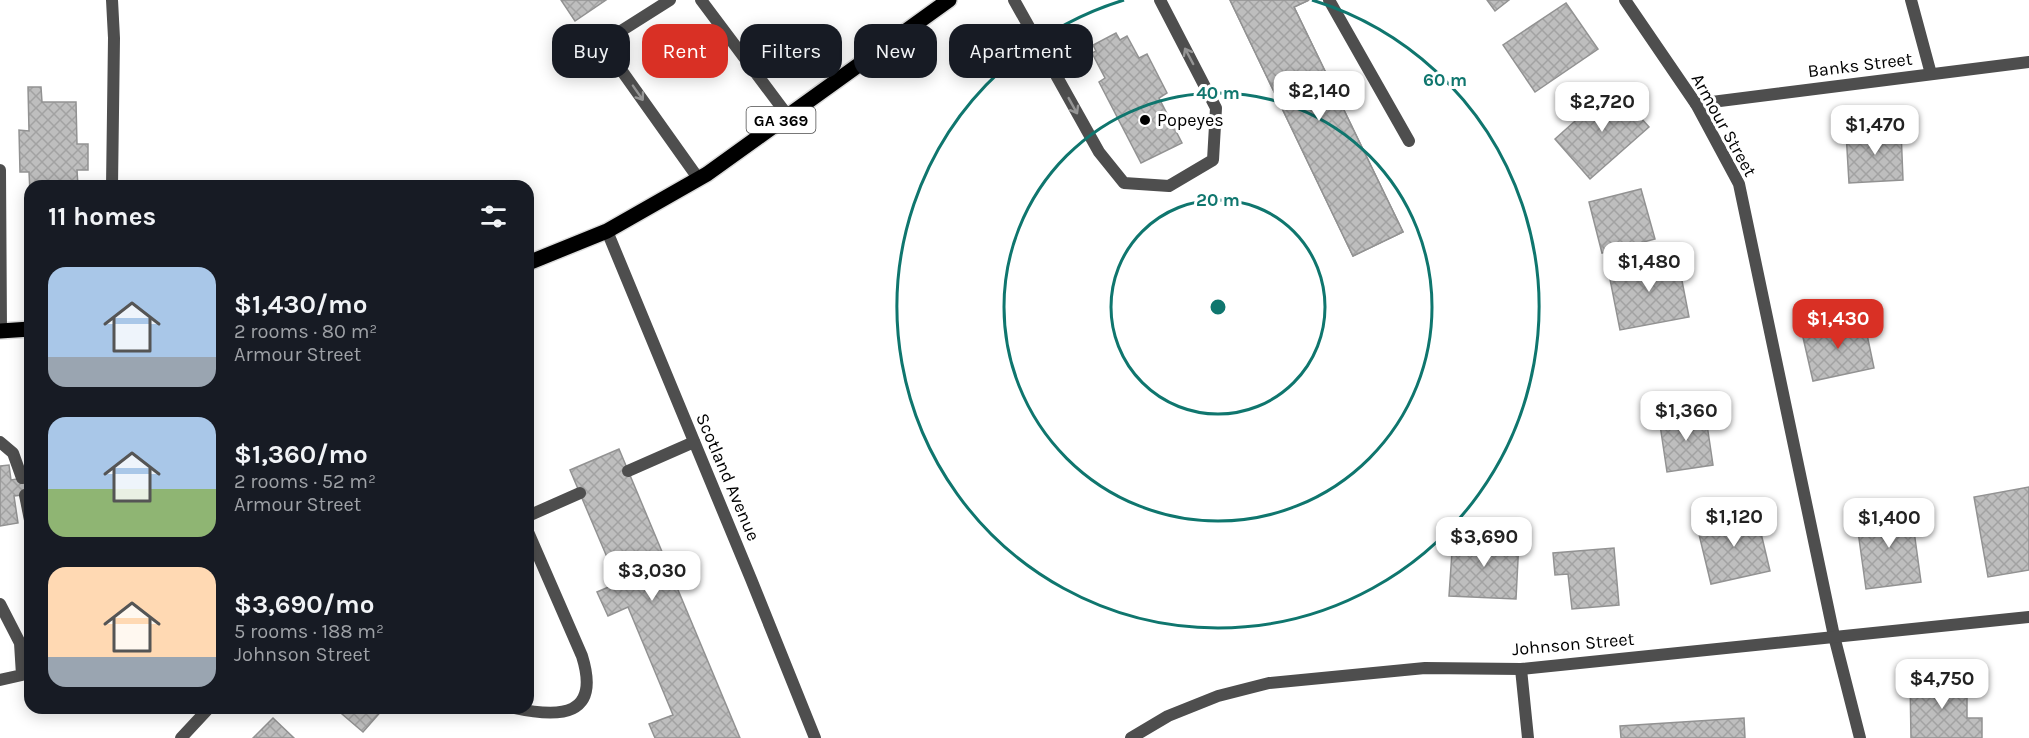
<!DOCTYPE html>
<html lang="en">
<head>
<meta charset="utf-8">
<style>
  :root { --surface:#171b24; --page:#242831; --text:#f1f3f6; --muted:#9ea1a6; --accent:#d93025 }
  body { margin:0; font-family:Karla,sans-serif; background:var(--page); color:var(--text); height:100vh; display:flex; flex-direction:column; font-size:22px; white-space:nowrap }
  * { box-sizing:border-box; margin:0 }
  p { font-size:20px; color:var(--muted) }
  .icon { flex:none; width:33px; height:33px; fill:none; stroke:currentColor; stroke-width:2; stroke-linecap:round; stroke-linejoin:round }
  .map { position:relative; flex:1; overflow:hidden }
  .sheet { position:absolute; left:24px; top:180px; width:510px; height:534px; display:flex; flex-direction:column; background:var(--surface); border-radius:18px; box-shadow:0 3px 15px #0003 }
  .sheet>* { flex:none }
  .top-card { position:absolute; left:552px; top:24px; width:570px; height:54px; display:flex; gap:12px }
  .price { position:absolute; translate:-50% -51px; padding:0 14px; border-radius:12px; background:#fff; color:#222; font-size:20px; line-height:39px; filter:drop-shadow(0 2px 3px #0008) }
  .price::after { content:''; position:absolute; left:50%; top:36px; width:18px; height:14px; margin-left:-9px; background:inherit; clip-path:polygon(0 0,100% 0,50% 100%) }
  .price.current { background:var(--accent); color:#fff }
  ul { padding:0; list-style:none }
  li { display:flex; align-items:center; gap:18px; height:150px; padding:0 24px }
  li span { display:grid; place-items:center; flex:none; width:168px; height:120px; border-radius:18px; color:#555 }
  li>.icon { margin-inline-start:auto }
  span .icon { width:72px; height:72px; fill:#fffc; stroke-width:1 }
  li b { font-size:26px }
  h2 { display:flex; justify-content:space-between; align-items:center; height:72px; padding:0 24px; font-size:26px }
  .chip { padding:0 21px; border-radius:18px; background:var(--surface); box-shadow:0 3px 15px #0003; font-size:21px; line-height:54px }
  .chip.current { background:var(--accent); color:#fff }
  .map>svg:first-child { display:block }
  .building { fill:url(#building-cross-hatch); stroke:#929292; stroke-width:1.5 }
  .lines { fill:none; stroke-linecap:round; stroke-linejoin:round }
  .primary-casing { stroke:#dbdbdb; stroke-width:18 }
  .service { stroke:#4e4e4e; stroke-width:12 }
  .minor { stroke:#4e4e4e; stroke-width:12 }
  .primary { stroke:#000; stroke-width:15 }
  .oneway { stroke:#959595 }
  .ring { fill:none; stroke:#0f766e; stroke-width:3 }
  .poi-dot { fill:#000; stroke:#fff; stroke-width:2 }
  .labels { text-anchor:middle; stroke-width:6; stroke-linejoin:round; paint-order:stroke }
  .shield { fill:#fff; stroke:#4c4c4c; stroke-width:1.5 }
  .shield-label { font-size:16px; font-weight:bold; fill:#000 }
  .street-label { font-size:18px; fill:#000; stroke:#fff }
  .poi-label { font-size:18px; fill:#000; stroke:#fff; text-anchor:start }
  .centre { fill:#0f766e; stroke:#fff; stroke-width:3 }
  .ring-label { font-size:18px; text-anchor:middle; font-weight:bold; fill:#0f766e; stroke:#fff; stroke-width:6; stroke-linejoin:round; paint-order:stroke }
</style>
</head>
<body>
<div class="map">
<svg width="2029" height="738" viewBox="0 0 2029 738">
  <defs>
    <pattern id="building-cross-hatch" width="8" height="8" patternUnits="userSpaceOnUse" patternTransform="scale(1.5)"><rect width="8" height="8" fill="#bebebe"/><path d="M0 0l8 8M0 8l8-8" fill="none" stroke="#a2a2a2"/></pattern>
  </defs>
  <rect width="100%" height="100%" fill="#fff"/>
  <!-- building -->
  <g class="building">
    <polygon points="561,0 606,0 575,21"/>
    <polygon points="1230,0 1309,0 1294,7 1403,232 1353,256"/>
    <polygon points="1230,0 1309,0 1294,7 1403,232 1353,256"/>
    <polygon points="1487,0 1509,0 1495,11"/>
    <polygon points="1566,3 1598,49 1535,92 1503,45"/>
    <polygon points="1116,33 1120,40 1127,36 1139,58 1147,54 1167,93 1159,98 1182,143 1141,163 1099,82 1105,78 1092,53 1096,51 1093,45"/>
    <polygon points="28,87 41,87 42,102 76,102 77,144 88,144 88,170 77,170 78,186 30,186 30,192 29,172 20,172 19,130 29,131"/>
    <polygon points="1613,87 1649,127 1590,179 1555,139"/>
    <polygon points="1901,130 1903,180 1849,183 1846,132"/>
    <polygon points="1641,189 1655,239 1602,253 1589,202"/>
    <polygon points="1677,255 1689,317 1620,330 1608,269"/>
    <polygon points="1864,320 1874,368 1813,381 1802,333"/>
    <polygon points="1705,411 1713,465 1667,472 1659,418"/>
    <polygon points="619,449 740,738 655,738 649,724 673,715 628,607 608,616 597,592 618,583 570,470"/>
    <polygon points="9,465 11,480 30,477 30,494 14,496 18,523 0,526 0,466"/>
    <polygon points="2029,487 2029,570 1988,577 1974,497"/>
    <polygon points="1911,509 1921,582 1866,589 1856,517"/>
    <polygon points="1756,512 1770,571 1711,584 1697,526"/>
    <polygon points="1453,537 1519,540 1516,599 1449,596"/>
    <polygon points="1614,548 1619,605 1572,609 1568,574 1555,575 1553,553"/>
    <polygon points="1967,677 1967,718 1982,718 1982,738 1911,738 1910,679"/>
    <polygon points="335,708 384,708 363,732"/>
    <polygon points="273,718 294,738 253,738"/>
    <polygon points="1744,718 1745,738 1621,738 1620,726"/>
  </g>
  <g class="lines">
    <defs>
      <g id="primary">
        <polyline points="528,263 607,231 707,174 949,0"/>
        <polyline points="0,331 30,329"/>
      </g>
    </defs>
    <!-- primary casing -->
    <use href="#primary" class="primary-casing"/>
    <!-- service -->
    <g class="service">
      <polyline points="112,0 114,38 112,186"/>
      <polyline points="670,0 602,43 698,178"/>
      <polyline points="701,0 788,116"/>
      <polyline points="1014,0 1099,152 1124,183 1169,186 1213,160 1216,108 1160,0"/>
      <polyline points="1329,0 1409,141"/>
      <polyline points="1911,0 1931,74"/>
      <polyline points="0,170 1,331"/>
      <polyline points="0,442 13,453 22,478"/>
      <polyline points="628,471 694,442"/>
      <polyline points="25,495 30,520"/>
      <polyline points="528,516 580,493"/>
      <polyline points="0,604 20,643 22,675 0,680"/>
      <path d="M514,708C560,718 601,717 582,656L528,532"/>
    </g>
    <!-- minor -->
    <g class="minor">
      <polyline points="1625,0 1696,104 1739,184 1834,636 1860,738"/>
      <polyline points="1696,104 2029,62"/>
      <polyline points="607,231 751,579 815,738"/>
      <polyline points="1521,669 1528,738"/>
      <polyline points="181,738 209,708"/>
      <polyline points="1131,738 1168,716 1218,696 1269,683 1425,668 1521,669 2029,617"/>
    </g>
    <!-- primary -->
    <use href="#primary" class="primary"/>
  </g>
  <!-- one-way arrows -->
  <defs><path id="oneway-shaft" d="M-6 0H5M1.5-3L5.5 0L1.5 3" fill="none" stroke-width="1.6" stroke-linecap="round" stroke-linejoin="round" transform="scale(1.5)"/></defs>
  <g class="oneway">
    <use href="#oneway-shaft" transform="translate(1189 56) rotate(-118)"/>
    <use href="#oneway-shaft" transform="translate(638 93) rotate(55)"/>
    <use href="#oneway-shaft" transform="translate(1073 106) rotate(61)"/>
  </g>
  <!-- distance rings -->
  <g class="ring">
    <circle cx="1218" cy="307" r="107"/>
    <circle cx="1218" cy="307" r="214"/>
    <path d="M1312 0A321 321 0 1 1 1124 0"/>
  </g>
  <!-- markers -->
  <circle class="poi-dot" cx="1145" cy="120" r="6"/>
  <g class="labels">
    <!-- shield labels -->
    <rect class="shield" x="746.5" y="107" width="69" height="26" rx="4.5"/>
    <g class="shield-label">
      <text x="781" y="126">GA 369</text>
    </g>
    <!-- street labels -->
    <g class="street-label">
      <text transform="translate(1860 65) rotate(-7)" y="6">Banks Street</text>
      <text transform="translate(1724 125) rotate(61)" y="6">Armour Street</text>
      <text transform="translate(728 477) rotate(67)" y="6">Scotland Avenue</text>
      <text transform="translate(1573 644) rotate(-5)" y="6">Johnson Street</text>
    </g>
    <!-- poi labels -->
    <g class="poi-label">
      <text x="1157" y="126">Popeyes</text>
    </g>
  </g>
  <circle cx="1218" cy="307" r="9" class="centre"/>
  <g class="ring-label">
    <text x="1445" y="86">60 m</text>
    <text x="1218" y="99">40 m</text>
    <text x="1218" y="206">20 m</text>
  </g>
</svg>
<b class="price" style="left:1319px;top:122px">$2,140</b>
<b class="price" style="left:1602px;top:133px">$2,720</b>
<b class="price" style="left:1875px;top:156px">$1,470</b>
<b class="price" style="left:1649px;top:293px">$1,480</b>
<b class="price current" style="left:1838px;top:350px">$1,430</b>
<b class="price" style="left:1686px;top:442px">$1,360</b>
<b class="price" style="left:1734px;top:548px">$1,120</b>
<b class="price" style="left:1889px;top:549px">$1,400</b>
<b class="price" style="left:1484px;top:568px">$3,690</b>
<b class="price" style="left:652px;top:602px">$3,030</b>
<b class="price" style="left:1942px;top:710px">$4,750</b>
<div class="top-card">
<a class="chip">Buy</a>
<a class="chip current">Rent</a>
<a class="chip">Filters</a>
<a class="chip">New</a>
<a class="chip">Apartment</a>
</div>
<section class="sheet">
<h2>11 homes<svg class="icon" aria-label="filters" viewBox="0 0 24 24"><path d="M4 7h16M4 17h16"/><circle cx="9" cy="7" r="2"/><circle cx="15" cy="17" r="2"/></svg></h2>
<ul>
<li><span style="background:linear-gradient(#a9c7e8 75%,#9aa5b1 0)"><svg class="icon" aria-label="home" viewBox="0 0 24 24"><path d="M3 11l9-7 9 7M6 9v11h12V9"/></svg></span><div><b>$1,430/mo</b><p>2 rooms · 80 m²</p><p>Armour Street</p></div></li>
<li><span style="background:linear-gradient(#a9c7e8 60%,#8fb573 0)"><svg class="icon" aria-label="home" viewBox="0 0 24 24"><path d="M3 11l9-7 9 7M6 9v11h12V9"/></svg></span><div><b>$1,360/mo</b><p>2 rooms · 52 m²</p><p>Armour Street</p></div></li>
<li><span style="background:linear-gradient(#ffd9b3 75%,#9aa5b1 0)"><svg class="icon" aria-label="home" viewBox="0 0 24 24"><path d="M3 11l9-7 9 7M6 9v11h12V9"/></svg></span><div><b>$3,690/mo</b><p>5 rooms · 188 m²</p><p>Johnson Street</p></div></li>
</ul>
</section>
</div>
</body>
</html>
